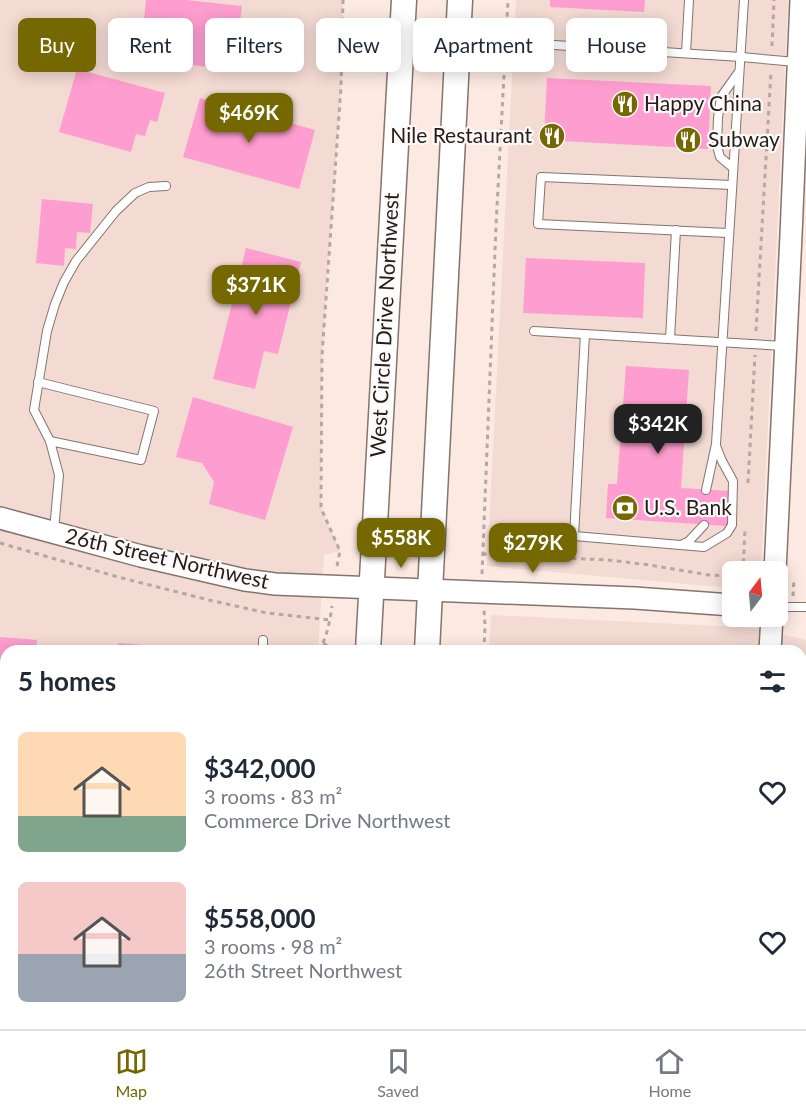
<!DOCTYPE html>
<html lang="en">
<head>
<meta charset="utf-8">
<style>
  :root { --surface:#fff; --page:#f6f6f7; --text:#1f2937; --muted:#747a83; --line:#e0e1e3; --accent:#756800 }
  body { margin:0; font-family:Lato,sans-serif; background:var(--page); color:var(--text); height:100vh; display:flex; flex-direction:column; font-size:22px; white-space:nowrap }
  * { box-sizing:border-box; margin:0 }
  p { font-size:20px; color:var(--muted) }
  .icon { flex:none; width:33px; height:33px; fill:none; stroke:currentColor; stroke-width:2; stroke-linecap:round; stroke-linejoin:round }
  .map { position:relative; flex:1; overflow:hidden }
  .sheet { position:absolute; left:0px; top:645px; width:807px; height:384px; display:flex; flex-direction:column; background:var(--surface); border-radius:18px 18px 0 0; box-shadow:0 3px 15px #0003 }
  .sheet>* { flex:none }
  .banner { position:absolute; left:18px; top:18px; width:771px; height:54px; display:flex; gap:12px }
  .needle { width:39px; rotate:16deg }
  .fabs { position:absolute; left:722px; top:561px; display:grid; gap:12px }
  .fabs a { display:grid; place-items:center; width:66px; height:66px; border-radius:9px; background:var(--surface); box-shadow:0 3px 15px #0003; font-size:30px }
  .price { position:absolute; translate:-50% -51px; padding:0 14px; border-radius:12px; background:var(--accent); color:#fff; font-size:20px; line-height:39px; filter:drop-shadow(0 2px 3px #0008) }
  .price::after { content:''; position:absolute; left:50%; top:36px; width:18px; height:14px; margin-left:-9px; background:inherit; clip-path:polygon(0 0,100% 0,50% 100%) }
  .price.active { background:#222; color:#fff }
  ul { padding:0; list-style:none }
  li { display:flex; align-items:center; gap:18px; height:150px; padding:0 18px }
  li span { display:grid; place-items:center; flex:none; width:168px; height:120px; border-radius:9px; color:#555 }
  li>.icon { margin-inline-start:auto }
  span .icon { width:72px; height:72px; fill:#fffc; stroke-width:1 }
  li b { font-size:26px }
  h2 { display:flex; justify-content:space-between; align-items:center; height:72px; padding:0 18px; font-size:26px }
  .chip { padding:0 21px; border-radius:9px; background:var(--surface); box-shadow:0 3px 15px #0003; font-size:21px; line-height:54px }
  .chip.active { background:var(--accent); color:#fff }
  .menu { display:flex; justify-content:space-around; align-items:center; height:84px; border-top:2px solid var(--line); background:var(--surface); font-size:16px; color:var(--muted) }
  .menu a { display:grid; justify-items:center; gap:3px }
  .menu .active { color:var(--accent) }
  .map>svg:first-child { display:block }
  .commercial { fill:#f3dad3 }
  .building { fill:#fe9dcf }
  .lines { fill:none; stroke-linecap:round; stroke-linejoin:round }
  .lane-casing { stroke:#84746d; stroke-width:10 }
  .secondary-casing { stroke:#84746d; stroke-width:24 }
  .primary-casing { stroke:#84746d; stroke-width:27 }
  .path { stroke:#b5a7a1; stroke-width:3; stroke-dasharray:4.5 4.5; stroke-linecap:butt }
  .lane { stroke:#fff; stroke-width:8 }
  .secondary { stroke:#fff; stroke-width:21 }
  .primary { stroke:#fff; stroke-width:24 }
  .labels { text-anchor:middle; stroke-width:4.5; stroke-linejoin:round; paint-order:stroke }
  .poi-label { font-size:21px; fill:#231d1a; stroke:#fefaf9; text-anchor:start }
  .street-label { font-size:21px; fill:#231d1a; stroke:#fefaf9 }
</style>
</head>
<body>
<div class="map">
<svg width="806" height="1029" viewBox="0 0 806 1029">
  <rect width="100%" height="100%" fill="#fceae2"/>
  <!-- commercial -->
  <g class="commercial">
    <polygon points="0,0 343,0 341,87 322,355 321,508 340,551 324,555 318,651 6,651 6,1023 291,1023 291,1029 0,1029"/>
    <polygon points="516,0 788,0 761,571 732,572 732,588 487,566"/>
    <polygon points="491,615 758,628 806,640 806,1029 471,1029 471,1023 801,1023 801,651 489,651"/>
  </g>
  <!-- building -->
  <g class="building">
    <polygon points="146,0 186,0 242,6 234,70 140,59"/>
    <polygon points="550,0 645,0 644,12 550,7"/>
    <polygon points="77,69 165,93 157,122 150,120 145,136 136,134 131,152 59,132"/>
    <polygon points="547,78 711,86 708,149 544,140"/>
    <polygon points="200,98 315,130 299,189 183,157"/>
    <polygon points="42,199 93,204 90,233 77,232 76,249 65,248 64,266 36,263"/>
    <polygon points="246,248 301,262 278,354 264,351 255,389 213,379"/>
    <polygon points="526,258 645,263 643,318 523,313"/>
    <polygon points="626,366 689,370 681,488 729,491 727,526 606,518 608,484 617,484"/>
    <polygon points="193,397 293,427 265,520 209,504 214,482 202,463 176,457"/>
    <polygon points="0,637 37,640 36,651 6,651 6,731 0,730"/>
    <polygon points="118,643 200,649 200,651 118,651"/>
    <polygon points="170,1023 259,1023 257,1029 186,1029"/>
  </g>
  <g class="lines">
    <defs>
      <g id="lane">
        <polyline points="554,45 741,57 796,62"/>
        <polyline points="686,53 689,0"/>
        <polyline points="733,168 720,157 717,146 718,118 721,97 738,73"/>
        <polyline points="728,233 538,224 541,177 732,185"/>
        <polyline points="534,331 784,346"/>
        <polyline points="670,339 676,230"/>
        <polyline points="38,382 154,411 141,460 50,441"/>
        <polyline points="706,490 716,444 744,0"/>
        <polyline points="54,530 59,475 50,441 34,410 47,331 55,304 64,282 76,261 116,211 135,193 149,187 166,186"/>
        <polyline points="522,533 574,536 704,547 727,533 732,525 733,481 722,461 716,446"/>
        <polyline points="574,536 585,334"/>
        <polyline points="681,545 689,541 704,525"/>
        <polyline points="777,607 806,607"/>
        <polyline points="263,651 263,640"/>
        <polyline points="801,1020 806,1020"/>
      </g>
      <g id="secondary">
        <polyline points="0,518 141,556 245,580 275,584 635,598 732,605"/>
        <polyline points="775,572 791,235 801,0"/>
        <polyline points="770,651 772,616"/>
        <polyline points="764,1023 764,1029"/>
      </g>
      <g id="primary">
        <polyline points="368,651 404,0"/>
        <polyline points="427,651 460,0"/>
        <polyline points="348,1029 348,1023"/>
        <polyline points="408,1029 409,1023"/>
      </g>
    </defs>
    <!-- lane casing -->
    <use href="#lane" class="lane-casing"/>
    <!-- secondary casing -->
    <use href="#secondary" class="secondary-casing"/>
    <!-- primary casing -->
    <use href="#primary" class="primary-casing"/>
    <!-- path -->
    <g class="path">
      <polyline points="772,46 774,0"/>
      <polyline points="756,331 771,71"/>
      <polyline points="748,483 755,355"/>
      <polyline points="0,543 118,577 209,600 267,613 330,620"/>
      <polyline points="482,554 608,560 650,565 709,575 732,576"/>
      <polyline points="337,566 340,551 321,508 322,355 341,87 343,0"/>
      <polyline points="743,572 745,529"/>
      <polyline points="482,574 496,226 508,0"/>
      <polyline points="793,596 794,579"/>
      <polyline points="323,644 343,651"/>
      <path d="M319,651C327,637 330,621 332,606"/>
      <polyline points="484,651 485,625 484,610"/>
      <polyline points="0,988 6,1006"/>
      <polyline points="12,1023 14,1029"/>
      <polyline points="289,1029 289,1023"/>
      <polyline points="456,1029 456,1023"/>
    </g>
    <!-- lane -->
    <use href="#lane" class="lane"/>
    <!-- secondary -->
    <use href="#secondary" class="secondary"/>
    <!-- primary -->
    <use href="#primary" class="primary"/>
  </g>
  <!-- icons -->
  <defs>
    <symbol id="restaurant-disc" viewBox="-11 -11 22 22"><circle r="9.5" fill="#756800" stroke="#fefaf9"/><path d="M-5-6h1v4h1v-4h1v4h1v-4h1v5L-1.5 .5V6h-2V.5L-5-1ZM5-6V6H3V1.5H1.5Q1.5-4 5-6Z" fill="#fff"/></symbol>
    <symbol id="bank-disc" viewBox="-11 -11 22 22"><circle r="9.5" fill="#756800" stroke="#fefaf9"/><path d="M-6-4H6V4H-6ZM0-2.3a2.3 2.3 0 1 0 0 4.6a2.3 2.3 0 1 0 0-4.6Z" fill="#fff"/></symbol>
  </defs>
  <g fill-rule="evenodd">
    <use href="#restaurant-disc" x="610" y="89" width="30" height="30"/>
    <use href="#restaurant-disc" x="537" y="121" width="30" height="30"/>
    <use href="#restaurant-disc" x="673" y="125" width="30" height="30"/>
    <use href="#bank-disc" x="610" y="493" width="30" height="30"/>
  </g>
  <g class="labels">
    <!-- poi labels -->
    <g class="poi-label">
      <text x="644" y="111">Happy China</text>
      <text x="532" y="143" text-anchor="end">Nile Restaurant</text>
      <text x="708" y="147">Subway</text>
      <text x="644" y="515">U.S. Bank</text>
    </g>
    <!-- street labels -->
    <g class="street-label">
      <text transform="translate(385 325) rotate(-87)" y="7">West Circle Drive Northwest</text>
      <text transform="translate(167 559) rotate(13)" y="7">26th Street Northwest</text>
    </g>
  </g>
</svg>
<div class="fabs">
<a><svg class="needle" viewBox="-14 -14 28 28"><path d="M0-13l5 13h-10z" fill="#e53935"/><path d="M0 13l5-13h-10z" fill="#747a83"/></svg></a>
</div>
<b class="price" style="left:249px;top:144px">$469K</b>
<b class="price" style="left:256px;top:316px">$371K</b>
<b class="price active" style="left:658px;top:455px">$342K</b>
<b class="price" style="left:401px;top:569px">$558K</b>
<b class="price" style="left:533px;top:574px">$279K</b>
<div class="banner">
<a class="chip active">Buy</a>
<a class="chip">Rent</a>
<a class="chip">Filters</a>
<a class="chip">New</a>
<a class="chip">Apartment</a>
<a class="chip">House</a>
</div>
<section class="sheet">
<h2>5 homes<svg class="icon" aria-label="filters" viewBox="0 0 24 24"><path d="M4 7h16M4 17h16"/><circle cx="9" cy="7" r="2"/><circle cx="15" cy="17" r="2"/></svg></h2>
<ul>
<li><span style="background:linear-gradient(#ffd9b3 70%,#7fa58c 0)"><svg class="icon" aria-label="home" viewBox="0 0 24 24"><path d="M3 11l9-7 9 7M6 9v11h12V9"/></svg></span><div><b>$342,000</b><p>3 rooms · 83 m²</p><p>Commerce Drive Northwest</p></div><svg class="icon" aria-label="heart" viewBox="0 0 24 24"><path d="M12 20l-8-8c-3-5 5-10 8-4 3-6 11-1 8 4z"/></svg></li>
<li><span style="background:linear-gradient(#f6c9c9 60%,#9aa5b1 0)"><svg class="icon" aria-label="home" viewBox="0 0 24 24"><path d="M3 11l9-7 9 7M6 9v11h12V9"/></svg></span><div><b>$558,000</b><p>3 rooms · 98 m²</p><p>26th Street Northwest</p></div><svg class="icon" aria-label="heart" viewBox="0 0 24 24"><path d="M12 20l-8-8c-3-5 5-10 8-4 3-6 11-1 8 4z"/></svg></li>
</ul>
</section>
</div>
<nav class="menu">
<a class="active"><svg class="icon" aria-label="map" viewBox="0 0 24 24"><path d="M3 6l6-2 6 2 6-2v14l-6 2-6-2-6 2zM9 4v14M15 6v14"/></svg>Map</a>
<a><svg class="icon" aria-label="saved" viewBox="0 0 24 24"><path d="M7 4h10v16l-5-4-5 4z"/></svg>Saved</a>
<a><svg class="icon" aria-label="home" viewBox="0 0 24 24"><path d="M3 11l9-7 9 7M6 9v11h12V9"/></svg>Home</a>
</nav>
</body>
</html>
